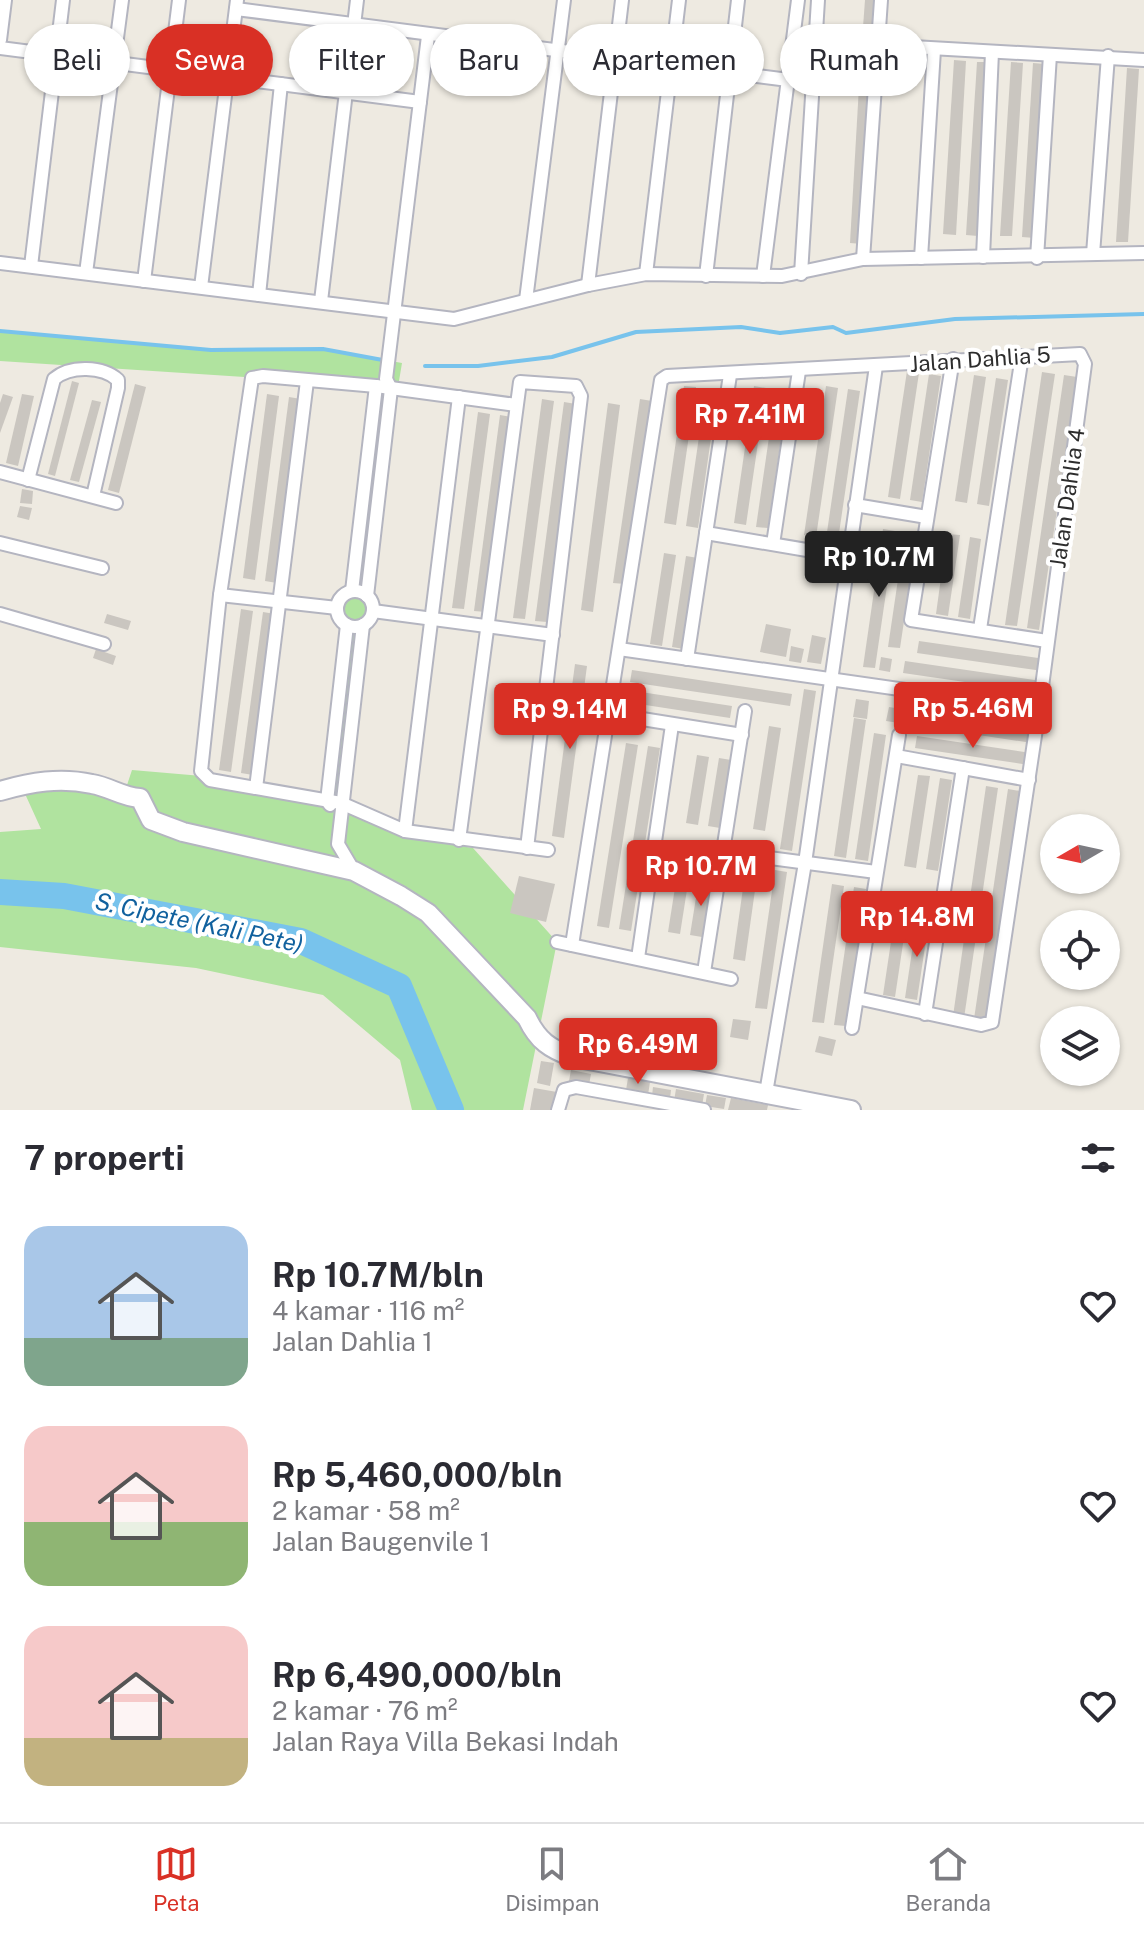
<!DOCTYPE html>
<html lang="id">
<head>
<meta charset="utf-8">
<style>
  :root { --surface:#fff; --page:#f7f7f7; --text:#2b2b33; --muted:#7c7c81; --line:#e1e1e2; --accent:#d93025 }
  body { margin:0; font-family:"Public Sans",sans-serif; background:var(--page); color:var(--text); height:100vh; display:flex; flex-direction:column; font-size:30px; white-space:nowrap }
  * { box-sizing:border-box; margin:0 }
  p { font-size:26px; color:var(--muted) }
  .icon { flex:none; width:44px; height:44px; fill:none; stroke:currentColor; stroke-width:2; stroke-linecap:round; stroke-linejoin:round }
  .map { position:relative; height:1110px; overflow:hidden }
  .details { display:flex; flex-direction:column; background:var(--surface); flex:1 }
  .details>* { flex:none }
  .banner { position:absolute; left:24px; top:24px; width:1096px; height:72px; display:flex; gap:16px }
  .needle { width:52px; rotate:261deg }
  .fabs { position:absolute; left:1040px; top:814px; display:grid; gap:16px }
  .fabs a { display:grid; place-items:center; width:80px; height:80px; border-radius:50%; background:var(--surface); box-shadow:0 2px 6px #0004; font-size:40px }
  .price { position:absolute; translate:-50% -68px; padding:0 18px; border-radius:8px; background:var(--accent); color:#fff; font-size:26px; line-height:52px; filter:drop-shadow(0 2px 4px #0008) }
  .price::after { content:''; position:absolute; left:50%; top:48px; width:24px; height:18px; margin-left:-12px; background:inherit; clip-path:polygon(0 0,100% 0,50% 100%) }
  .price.selected { background:#222; color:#fff }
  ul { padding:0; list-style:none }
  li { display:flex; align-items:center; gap:24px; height:200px; padding:0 24px }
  li span { display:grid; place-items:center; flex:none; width:224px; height:160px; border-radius:24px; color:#555 }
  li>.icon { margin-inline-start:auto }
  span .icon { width:96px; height:96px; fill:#fffc; stroke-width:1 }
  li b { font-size:34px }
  h2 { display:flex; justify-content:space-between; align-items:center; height:96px; padding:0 24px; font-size:34px }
  .chip { padding:0 28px; border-radius:36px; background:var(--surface); box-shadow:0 2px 6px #0004; font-size:28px; line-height:72px }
  .chip.selected { background:var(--accent); color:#fff }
  .dock { display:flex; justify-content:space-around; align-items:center; height:112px; border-top:2px solid var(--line); background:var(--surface); font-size:22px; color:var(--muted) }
  .dock a { display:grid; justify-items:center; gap:4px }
  .dock .selected { color:var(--accent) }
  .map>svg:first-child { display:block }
  .green { fill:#b0e39f }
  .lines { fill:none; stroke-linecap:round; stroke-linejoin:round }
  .stream { stroke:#78c3ec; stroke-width:4 }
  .river { stroke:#78c3ec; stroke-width:26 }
  .building { fill:#cac6c0 }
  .street-casing { stroke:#b4b5c0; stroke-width:16 }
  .secondary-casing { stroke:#b4b5c0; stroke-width:22 }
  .street { stroke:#fff; stroke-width:12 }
  .secondary { stroke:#fff; stroke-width:18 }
  .labels { text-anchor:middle; stroke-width:8; stroke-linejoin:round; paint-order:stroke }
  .street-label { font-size:22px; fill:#2d2d2d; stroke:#fff }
  .water-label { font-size:24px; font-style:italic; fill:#11619e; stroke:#fff }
</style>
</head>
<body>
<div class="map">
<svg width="1144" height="1110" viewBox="0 0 1144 1110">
  <rect width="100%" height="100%" fill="#eeeae1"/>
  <!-- green -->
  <g class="green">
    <polygon points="0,331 211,350 323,349 402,363 399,381 307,381 0,361"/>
    <path d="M376,386L391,389L367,595L373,611L363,626L341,803L416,839L473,848L557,942L523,1110H412L400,1060L323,995L196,968L0,947V832L41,829L21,785L33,782L123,797L132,770L202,776L327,800L347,625C335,613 334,598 352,591Z"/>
  </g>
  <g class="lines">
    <!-- stream -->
    <g class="stream">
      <polyline points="0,331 211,350 323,349 388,361"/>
      <polyline points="425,366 478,366 552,357 636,332 741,327 780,333 833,327 846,333 955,319 1144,314"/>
    </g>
    <!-- river -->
    <polyline class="river" points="0,892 64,896 301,941 399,986 451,1110"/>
  </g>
  <!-- building -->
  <g class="building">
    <polygon points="865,0 877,0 873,68 860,68"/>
    <polygon points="954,60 966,61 956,235 943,234"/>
    <polygon points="977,62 989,62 978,236 966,235"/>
    <polygon points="1011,62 1023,63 1012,236 1000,236"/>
    <polygon points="1033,63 1045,64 1035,238 1022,237"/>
    <polygon points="1127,68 1139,69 1128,242 1116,242"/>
    <polygon points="860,69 872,70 862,244 850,243"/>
    <polygon points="907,371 919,373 900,499 888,497"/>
    <polygon points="1042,372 1055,374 1017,626 1005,625"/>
    <polygon points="929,374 941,376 922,502 910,500"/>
    <polygon points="974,375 986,377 967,503 955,501"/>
    <polygon points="1064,375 1077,377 1039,630 1027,628"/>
    <polygon points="996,378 1008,380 989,506 977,504"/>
    <polygon points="72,381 79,383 55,476 48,474"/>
    <polygon points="135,384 146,387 119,493 108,490"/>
    <polygon points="684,386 696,387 676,525 664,523"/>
    <polygon points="754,386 766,388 746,525 734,523"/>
    <polygon points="826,386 838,388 816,537 804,535"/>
    <polygon points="706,389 718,390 698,528 686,526"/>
    <polygon points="776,389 788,391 768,528 756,527"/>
    <polygon points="848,389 860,391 838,540 826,539"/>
    <polygon points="3,394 13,397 0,433 0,403"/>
    <polygon points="22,394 34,396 18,466 6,463"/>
    <polygon points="267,394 279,396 255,580 243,578"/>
    <polygon points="289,397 301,399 277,583 265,581"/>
    <polygon points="542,399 554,401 525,619 513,618"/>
    <polygon points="640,399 652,401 625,584 613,583"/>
    <polygon points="92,400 101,402 79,482 70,480"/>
    <polygon points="564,402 576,404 547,622 535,621"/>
    <polygon points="608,403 620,405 593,612 581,610"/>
    <polygon points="478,412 490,414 464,609 452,608"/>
    <polygon points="500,415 512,417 486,612 474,611"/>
    <polygon points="22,489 33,491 32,504 20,503"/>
    <polygon points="20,506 32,508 29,520 17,517"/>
    <polygon points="883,529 895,531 875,668 863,667"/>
    <polygon points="905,532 917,534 900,648 888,647"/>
    <polygon points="947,534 960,535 948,616 936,614"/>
    <polygon points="970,537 981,539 970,619 958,617"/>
    <polygon points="664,553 676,555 662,646 650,644"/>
    <polygon points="686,556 698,558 684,649 672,647"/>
    <polygon points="241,609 253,611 231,772 219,770"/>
    <polygon points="263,612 275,614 253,775 241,773"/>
    <polygon points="107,614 131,621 128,630 104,623"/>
    <polygon points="766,624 791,629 786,657 760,652"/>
    <polygon points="812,635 826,638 821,664 807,662"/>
    <polygon points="919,641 1045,659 1043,671 917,653"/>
    <polygon points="791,646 804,649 801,663 789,661"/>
    <polygon points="96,649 116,656 113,665 93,658"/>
    <polygon points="881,657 892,659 890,672 879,670"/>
    <polygon points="905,661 1041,681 1040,693 903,673"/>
    <polygon points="575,664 587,666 564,838 552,836"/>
    <polygon points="632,670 792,694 790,706 630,682"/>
    <polygon points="804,689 816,691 792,851 780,849"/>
    <polygon points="641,692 732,706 730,718 639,704"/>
    <polygon points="856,699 869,701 867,719 853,717"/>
    <polygon points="889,707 1034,731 1032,743 886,721"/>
    <polygon points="854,718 866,720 846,858 834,856"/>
    <polygon points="769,726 781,728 765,831 753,829"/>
    <polygon points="874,733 886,735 868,861 855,859"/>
    <polygon points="917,736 1031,753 1029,765 915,748"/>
    <polygon points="626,743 638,745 609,928 597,926"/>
    <polygon points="648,746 660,748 631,931 619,929"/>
    <polygon points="697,755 709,757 698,825 686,823"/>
    <polygon points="719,758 731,760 720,828 708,826"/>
    <polygon points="918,775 930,776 916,868 904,866"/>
    <polygon points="940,778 952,780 938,871 926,869"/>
    <polygon points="986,786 998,788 964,1018 953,1016"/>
    <polygon points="1008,789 1020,791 986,1021 974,1019"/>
    <polygon points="746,867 758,869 745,961 733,959"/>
    <polygon points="775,870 787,872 767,1009 755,1008"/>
    <polygon points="677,875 689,877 680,934 668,932"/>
    <polygon points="519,876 555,884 546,922 510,913"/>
    <polygon points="699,879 711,880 702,937 690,935"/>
    <polygon points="832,884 844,886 824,1023 812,1022"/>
    <polygon points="854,887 866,889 846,1026 834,1025"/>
    <polygon points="895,915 907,917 895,997 883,995"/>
    <polygon points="917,918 929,920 917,1000 905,998"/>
    <polygon points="733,1019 751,1021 748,1040 730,1037"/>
    <polygon points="819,1036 836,1040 832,1056 815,1052"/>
    <polygon points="541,1061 554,1063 550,1086 537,1083"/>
    <polygon points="571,1070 591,1074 589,1085 569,1081"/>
    <polygon points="628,1078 650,1082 648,1095 626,1090"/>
    <polygon points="653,1087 671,1090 670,1099 652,1096"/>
    <polygon points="534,1088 557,1092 554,1110 530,1110"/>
    <polygon points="676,1089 704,1094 702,1106 674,1101"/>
    <polygon points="707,1095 726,1098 724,1109 705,1106"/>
    <polygon points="731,1098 768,1105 767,1110 728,1110"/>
  </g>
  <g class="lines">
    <defs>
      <g id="street">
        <polyline points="236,9 812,83"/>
        <polyline points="0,40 5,0"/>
        <polyline points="878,45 1144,60"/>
        <polyline points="0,48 420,102"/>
        <polyline points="281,84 259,295 454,319 588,285 646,274 782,276 863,259 1144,253"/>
        <polyline points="1093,254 1108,56"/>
        <polyline points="983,257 992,52"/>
        <polyline points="921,258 934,50"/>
        <polyline points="1037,258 1050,55"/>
        <polyline points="863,259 881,0"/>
        <polyline points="0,263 259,295"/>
        <polyline points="31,266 63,0"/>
        <polyline points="86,273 122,0"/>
        <polyline points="646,274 679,0"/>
        <polyline points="801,274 818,0"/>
        <polyline points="706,276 738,0"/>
        <polyline points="763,276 798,0"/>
        <polyline points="144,281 179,0"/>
        <polyline points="588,285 622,0"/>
        <polyline points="201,287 237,0"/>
        <polyline points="526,300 564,0"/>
        <polyline points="321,301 357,0"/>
        <polyline points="953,359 911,620 1047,641"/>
        <polyline points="516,405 376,386 263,376 252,378 220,595 201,771 210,780 341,803 405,831 548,850"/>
        <polyline points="0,472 116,503"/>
        <path d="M28,480L54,379C70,365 103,366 118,380V388L93,496"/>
        <polyline points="855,505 927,517"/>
        <polyline points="706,533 848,557"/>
        <polyline points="0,543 102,568"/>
        <polyline points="773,544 799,371"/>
        <polyline points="352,591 376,386"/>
        <circle cx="355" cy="609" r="18"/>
        <polyline points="220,595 337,608"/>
        <polyline points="367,596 391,389 386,379 428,36"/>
        <polyline points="373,611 553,635"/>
        <polyline points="0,614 104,644"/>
        <polyline points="980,629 1022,356"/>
        <polyline points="619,649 1039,709"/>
        <polyline points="687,659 730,375"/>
        <polyline points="611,714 742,735"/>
        <polyline points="896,756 1029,780"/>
        <polyline points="256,788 307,381"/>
        <polyline points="330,805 327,801 347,625"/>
        <polyline points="405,831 459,397"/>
        <polyline points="459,840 520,382 576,386 581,396 527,848"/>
        <polyline points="724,852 876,872"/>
        <polyline points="354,871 338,844 363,625"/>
        <polyline points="557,942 731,979"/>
        <polyline points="572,945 661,380 667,376 1080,354 1085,364 1039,709 992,1022 981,1025 857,998"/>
        <polyline points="638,958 672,725"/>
        <polyline points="704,972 745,711"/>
        <polyline points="925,1014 963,768"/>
        <polyline points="852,1028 899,735"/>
        <polyline points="766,1093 805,863 876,366"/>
        <polyline points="558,1110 564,1090 576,1087 704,1110"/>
      </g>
      <path id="secondary" d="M0,791C31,782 60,777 92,784C110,787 122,797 140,798L151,820L183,832L354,871L401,896L428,913L527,1018C538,1041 550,1049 573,1057L851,1110"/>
    </defs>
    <!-- street casing -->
    <use href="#street" class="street-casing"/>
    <!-- secondary casing -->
    <use href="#secondary" class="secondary-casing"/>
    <!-- street -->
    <use href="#street" class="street"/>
    <!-- secondary -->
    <use href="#secondary" class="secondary"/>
  </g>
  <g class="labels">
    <!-- street labels -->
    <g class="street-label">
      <text transform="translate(980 359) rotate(-4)" y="8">Jalan Dahlia 5</text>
      <text transform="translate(1067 498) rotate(-82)" y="8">Jalan Dahlia 4</text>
    </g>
    <!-- water labels -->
    <g class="water-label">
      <text transform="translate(199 923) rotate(12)" y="8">S. Cipete (Kali Pete)</text>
    </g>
  </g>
</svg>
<div class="fabs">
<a><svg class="needle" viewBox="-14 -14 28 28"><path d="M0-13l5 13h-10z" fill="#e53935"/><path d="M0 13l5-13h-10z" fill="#7c7c81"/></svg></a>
<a><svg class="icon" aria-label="locate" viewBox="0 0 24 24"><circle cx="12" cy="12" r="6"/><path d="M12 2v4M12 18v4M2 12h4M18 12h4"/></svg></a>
<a><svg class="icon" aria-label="layers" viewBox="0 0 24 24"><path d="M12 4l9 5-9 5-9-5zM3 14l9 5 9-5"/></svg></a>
</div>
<b class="price" style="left:750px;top:456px">Rp 7.41M</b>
<b class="price selected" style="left:879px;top:599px">Rp 10.7M</b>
<b class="price" style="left:973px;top:750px">Rp 5.46M</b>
<b class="price" style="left:570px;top:751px">Rp 9.14M</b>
<b class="price" style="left:701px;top:908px">Rp 10.7M</b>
<b class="price" style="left:917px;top:959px">Rp 14.8M</b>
<b class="price" style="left:638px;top:1086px">Rp 6.49M</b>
<div class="banner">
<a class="chip">Beli</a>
<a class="chip selected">Sewa</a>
<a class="chip">Filter</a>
<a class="chip">Baru</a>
<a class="chip">Apartemen</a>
<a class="chip">Rumah</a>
</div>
</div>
<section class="details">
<h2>7 properti<svg class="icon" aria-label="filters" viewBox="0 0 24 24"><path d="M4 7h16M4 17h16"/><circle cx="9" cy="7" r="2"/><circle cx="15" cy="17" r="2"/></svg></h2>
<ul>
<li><span style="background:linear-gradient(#a9c7e8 70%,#7fa58c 0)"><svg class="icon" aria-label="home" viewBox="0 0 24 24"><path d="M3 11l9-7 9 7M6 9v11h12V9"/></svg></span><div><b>Rp 10.7M/bln</b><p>4 kamar · 116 m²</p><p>Jalan Dahlia 1</p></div><svg class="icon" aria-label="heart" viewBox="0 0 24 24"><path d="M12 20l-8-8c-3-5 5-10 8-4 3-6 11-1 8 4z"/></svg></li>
<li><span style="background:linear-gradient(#f6c9c9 60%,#8fb573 0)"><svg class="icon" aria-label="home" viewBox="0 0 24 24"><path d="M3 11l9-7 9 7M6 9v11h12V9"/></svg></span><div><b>Rp 5,460,000/bln</b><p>2 kamar · 58 m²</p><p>Jalan Baugenvile 1</p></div><svg class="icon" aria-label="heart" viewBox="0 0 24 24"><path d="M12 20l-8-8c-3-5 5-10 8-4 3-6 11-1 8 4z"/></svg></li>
<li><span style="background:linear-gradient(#f6c9c9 70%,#c2b280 0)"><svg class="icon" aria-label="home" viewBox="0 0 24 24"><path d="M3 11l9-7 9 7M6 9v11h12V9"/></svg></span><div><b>Rp 6,490,000/bln</b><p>2 kamar · 76 m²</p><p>Jalan Raya Villa Bekasi Indah</p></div><svg class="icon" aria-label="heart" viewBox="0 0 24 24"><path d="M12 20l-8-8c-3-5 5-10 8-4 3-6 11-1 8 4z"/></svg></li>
</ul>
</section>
<nav class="dock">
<a class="selected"><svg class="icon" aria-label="map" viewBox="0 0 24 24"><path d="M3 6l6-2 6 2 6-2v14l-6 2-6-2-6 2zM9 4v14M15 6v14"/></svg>Peta</a>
<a><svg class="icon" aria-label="saved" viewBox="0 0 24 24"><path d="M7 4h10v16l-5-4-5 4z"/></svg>Disimpan</a>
<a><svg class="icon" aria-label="home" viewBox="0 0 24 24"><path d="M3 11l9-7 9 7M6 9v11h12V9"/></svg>Beranda</a>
</nav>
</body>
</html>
